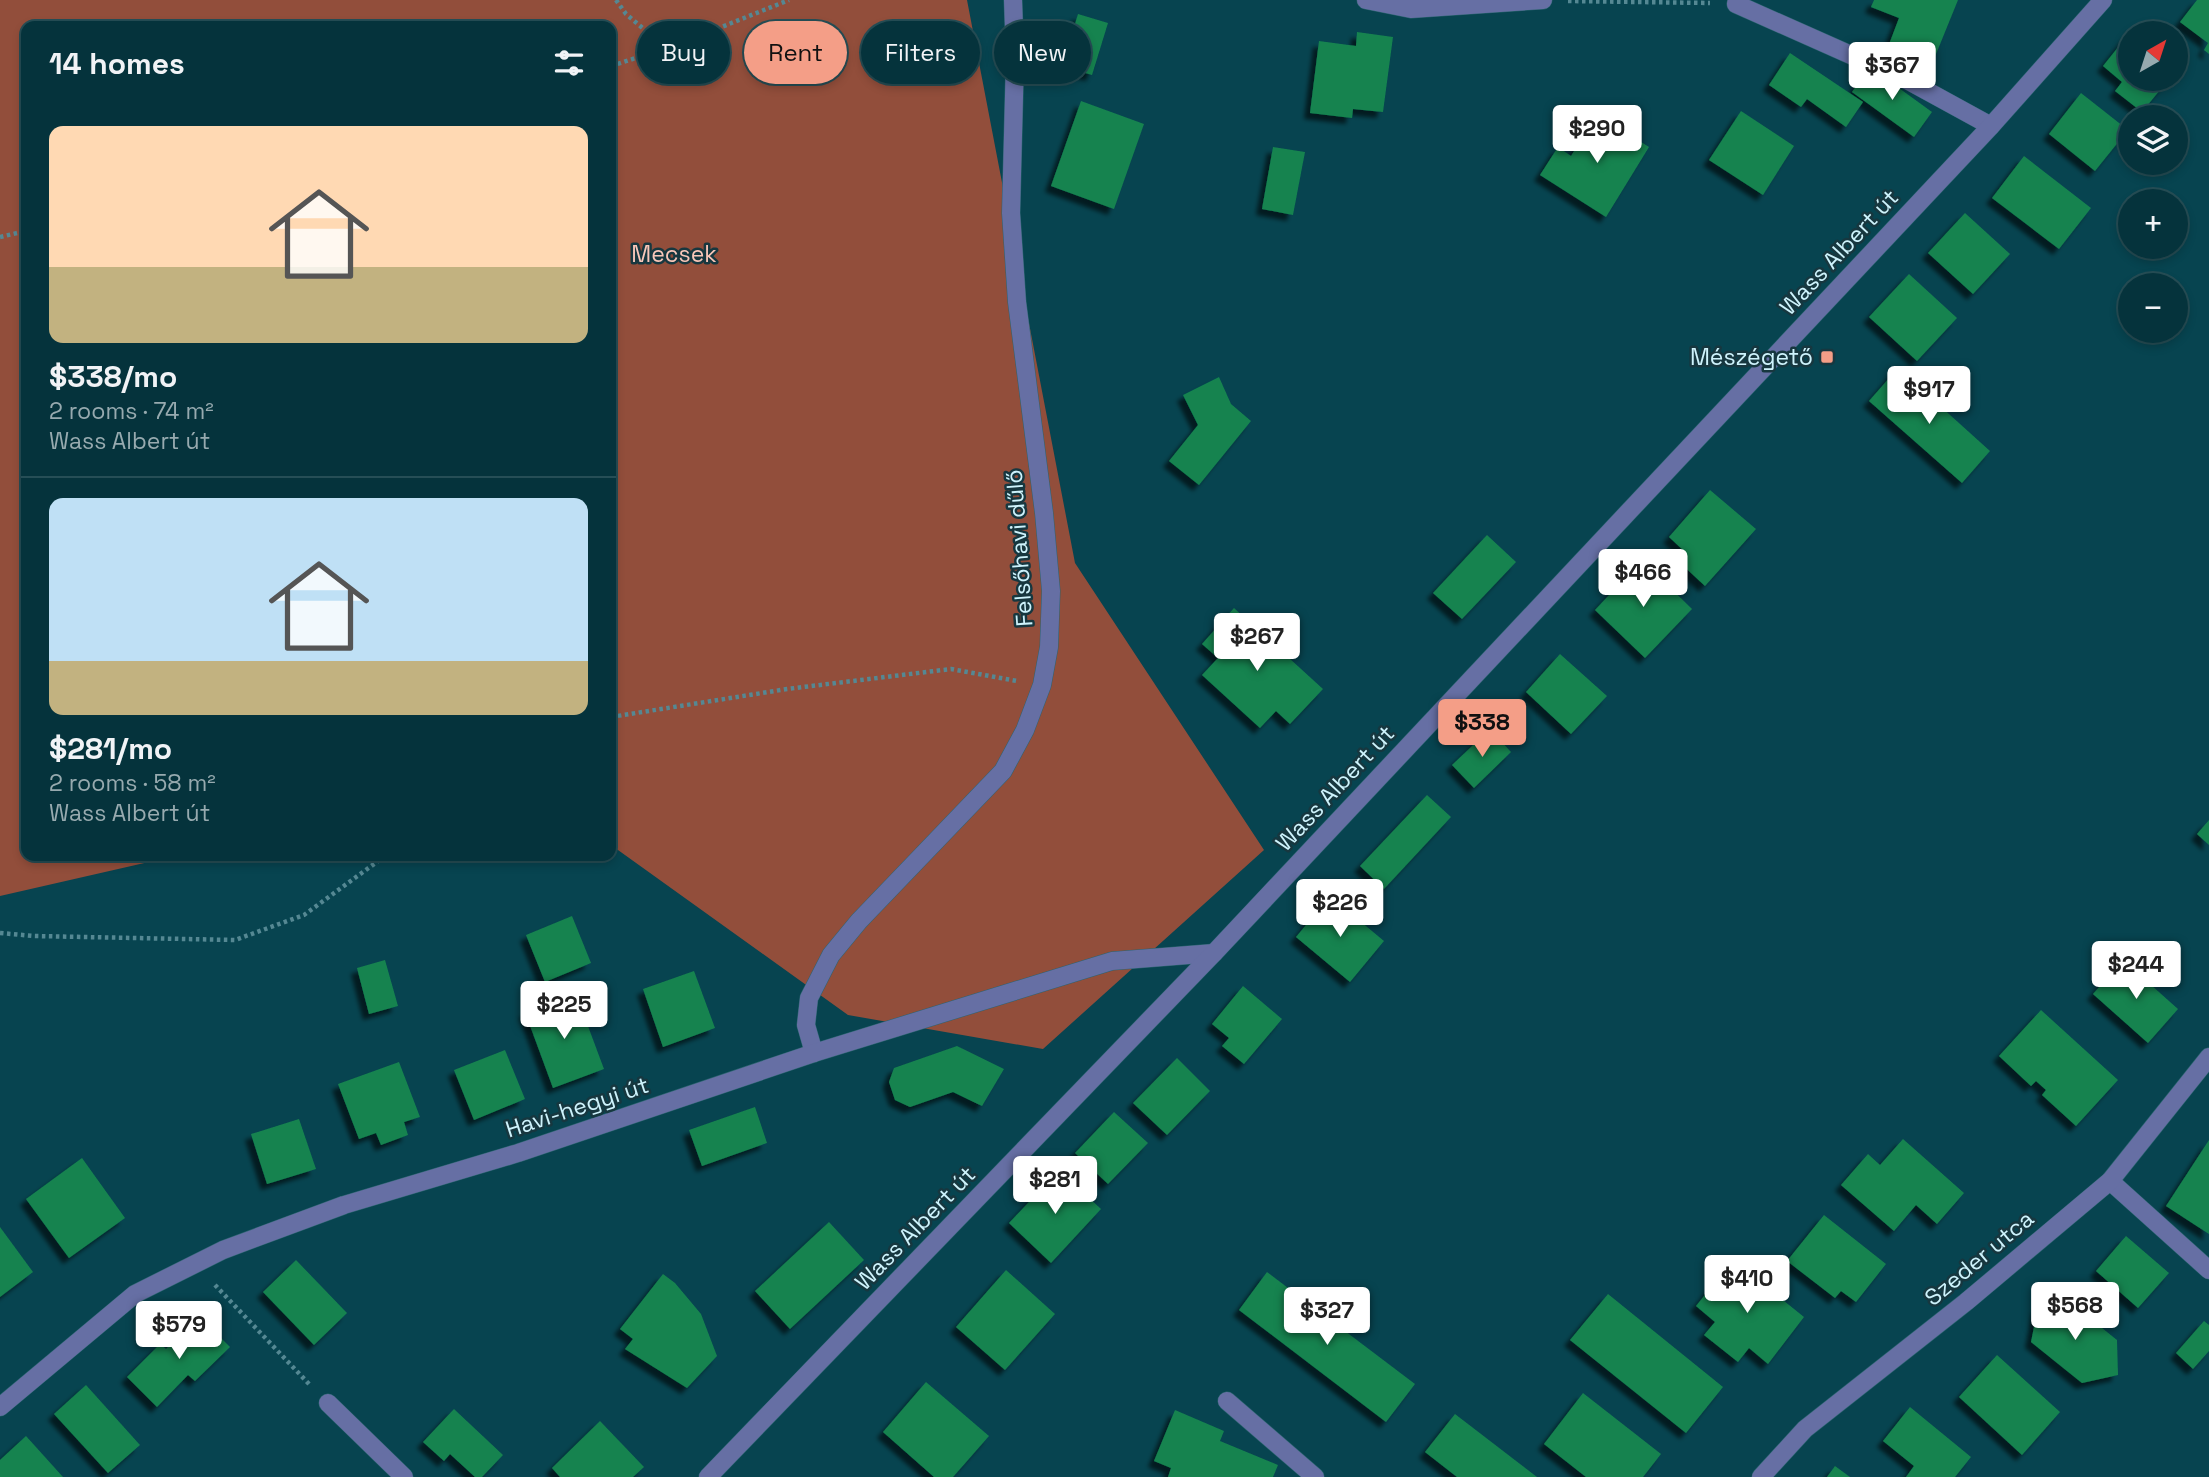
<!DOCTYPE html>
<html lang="en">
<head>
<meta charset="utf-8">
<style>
  :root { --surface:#05333c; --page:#133f47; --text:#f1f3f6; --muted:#97aaaf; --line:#264e56; --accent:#f49e87 }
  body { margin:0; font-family:"Space Grotesk",sans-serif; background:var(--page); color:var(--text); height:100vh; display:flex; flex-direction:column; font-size:26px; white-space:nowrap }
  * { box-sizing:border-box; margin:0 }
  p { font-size:23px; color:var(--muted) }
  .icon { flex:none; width:38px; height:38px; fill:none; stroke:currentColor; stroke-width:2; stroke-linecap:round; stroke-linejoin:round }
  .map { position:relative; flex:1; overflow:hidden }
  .sheet { position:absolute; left:21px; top:21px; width:595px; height:840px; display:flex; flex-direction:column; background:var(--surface); border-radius:14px; box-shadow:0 4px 10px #0003,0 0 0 2px var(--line) }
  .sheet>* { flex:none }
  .top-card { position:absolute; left:637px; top:21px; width:665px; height:63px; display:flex; gap:14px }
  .needle { width:46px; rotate:39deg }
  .tools { position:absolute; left:2118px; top:21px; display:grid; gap:14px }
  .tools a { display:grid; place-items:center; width:70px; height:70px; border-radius:50%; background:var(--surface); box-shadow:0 4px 10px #0003,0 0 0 2px var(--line); font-size:35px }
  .price { position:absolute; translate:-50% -60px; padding:0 16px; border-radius:7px; background:#fff; color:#222; font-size:23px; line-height:46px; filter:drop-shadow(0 2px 4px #0008) }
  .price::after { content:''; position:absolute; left:50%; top:42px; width:21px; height:16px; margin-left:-10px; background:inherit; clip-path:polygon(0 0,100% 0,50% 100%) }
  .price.current { background:var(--accent); color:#111 }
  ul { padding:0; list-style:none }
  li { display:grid; align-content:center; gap:14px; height:371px; padding:0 28px }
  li+li { border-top:2px solid var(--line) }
  li span { display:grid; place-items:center; height:217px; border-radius:14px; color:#555 }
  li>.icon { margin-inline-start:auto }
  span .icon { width:126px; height:126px; fill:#fffc; stroke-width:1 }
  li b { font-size:30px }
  h2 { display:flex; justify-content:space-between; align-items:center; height:84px; padding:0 28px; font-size:30px }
  .pill { padding:0 24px; border-radius:32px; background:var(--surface); box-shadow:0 4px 10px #0003,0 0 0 2px var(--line); font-size:24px; line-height:63px }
  .pill.current { background:var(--accent); color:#111 }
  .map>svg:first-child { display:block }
  .green { fill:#924e3b }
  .building { fill:#15834f; filter:url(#shadow) }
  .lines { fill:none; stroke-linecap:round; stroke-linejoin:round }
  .minor-casing { stroke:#2b646f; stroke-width:19 }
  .tertiary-casing { stroke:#2b646f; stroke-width:19 }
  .path { stroke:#558893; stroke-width:4.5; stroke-dasharray:3.5 3.5; stroke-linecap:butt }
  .minor { stroke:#666fa4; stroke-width:18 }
  .tertiary { stroke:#666fa4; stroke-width:18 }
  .poi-dot { fill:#f49e87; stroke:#17373f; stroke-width:2.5 }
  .labels { text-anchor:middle; stroke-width:5; stroke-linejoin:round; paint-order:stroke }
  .street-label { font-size:23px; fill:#cef3fc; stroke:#17373f }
  .park-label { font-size:23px; fill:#fac7b9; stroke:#17373f }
  .poi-label { font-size:23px; fill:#cef3fc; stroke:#17373f; text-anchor:end }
</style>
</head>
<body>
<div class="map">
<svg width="2209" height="1477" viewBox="0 0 2209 1477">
  <defs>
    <filter id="shadow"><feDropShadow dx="-6" dy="6" stdDeviation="2" flood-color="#0009"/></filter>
  </defs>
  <rect width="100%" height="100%" fill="#074450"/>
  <!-- green -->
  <polygon class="green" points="0,0 967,0 1075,563 1264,850 1043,1049 848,1015 611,845 611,26 26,26 26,856 175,856 0,896"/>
  <!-- building -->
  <g class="building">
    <polygon points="1874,0 1958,0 1932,64 1888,47 1899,18 1871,7"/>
    <polygon points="2197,0 2209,0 2209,54 2204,50 2208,43 2180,22"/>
    <polygon points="1078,14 1108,23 1092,75 1062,66"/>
    <polygon points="2135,26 2143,33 2130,33 2130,79 2169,79 2142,112 2115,91 2122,82 2103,66"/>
    <polygon points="1357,32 1393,37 1383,112 1353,109 1352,118 1310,113 1319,41 1356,46"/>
    <polygon points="1790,53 1863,102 1846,127 1807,99 1801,107 1769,85"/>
    <polygon points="1870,67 1932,112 1914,137 1852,92"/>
    <polygon points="2081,93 2128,130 2095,171 2049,134"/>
    <polygon points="1081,101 1144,124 1114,209 1051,186"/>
    <polygon points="1741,111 1794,146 1763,195 1709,160"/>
    <polygon points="1597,114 1649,147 1606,217 1540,175 1558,147 1571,156"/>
    <polygon points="1273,147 1305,152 1293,215 1262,209"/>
    <polygon points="2024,156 2091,208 2059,249 1992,198"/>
    <polygon points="1965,213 2010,254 1973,294 1928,253"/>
    <polygon points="1909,274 1957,318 1917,361 1869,317"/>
    <polygon points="1898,368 1990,451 1962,483 1869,401"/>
    <polygon points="1219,377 1231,404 1251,421 1199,485 1169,461 1198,425 1183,395"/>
    <polygon points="1710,490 1756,529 1705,586 1677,560 1684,551 1669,537"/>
    <polygon points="1487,535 1516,562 1462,619 1433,593"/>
    <polygon points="1642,560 1692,609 1645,658 1595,610"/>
    <polygon points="1234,608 1323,689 1290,724 1276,711 1260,728 1202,675 1218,658 1202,644"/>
    <polygon points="1560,654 1607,696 1571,734 1526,692"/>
    <polygon points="1490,729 1511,752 1474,788 1452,765"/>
    <polygon points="1427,795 1451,817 1384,889 1360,866"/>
    <polygon points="2209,820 2209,845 2197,834"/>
    <polygon points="1330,896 1384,941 1350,982 1296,937"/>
    <polygon points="572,916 591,963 545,982 526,935"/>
    <polygon points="385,960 398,1006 369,1014 357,968"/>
    <polygon points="2123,960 2178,1009 2148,1043 2093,994"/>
    <polygon points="694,971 715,1028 663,1047 643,989"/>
    <polygon points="1243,986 1282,1019 1244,1064 1222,1046 1229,1038 1212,1024"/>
    <polygon points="576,994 604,1069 553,1088 525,1012"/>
    <polygon points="2041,1010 2118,1080 2076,1126 2042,1095 2046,1090 2036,1081 2031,1086 1999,1056"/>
    <polygon points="957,1046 1004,1069 982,1106 953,1092 910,1107 895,1100 889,1082 894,1068"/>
    <polygon points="505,1050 525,1099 474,1120 454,1070"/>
    <polygon points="1177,1058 1210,1091 1167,1135 1133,1103"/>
    <polygon points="399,1062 420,1117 404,1122 408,1135 381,1145 376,1133 359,1139 338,1084"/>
    <polygon points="755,1107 767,1143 702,1166 689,1130"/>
    <polygon points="1114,1112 1148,1143 1108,1184 1075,1153"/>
    <polygon points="299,1119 316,1169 267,1184 251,1134"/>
    <polygon points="1903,1139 1964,1193 1937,1224 1916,1205 1894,1231 1841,1185 1868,1154 1880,1165"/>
    <polygon points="2209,1140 2209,1234 2166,1206"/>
    <polygon points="82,1158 125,1218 69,1258 26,1199"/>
    <polygon points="1059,1170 1101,1209 1051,1263 1009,1223"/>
    <polygon points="1824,1215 1886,1264 1856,1302 1841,1291 1835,1298 1787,1261"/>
    <polygon points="829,1222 864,1260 790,1329 755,1291"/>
    <polygon points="0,1227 33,1272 0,1297"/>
    <polygon points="2126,1236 2169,1273 2138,1308 2096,1271"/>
    <polygon points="296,1260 347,1313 314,1345 263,1292"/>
    <polygon points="1733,1260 1804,1317 1768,1364 1749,1348 1738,1362 1704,1335 1715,1322 1696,1306"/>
    <polygon points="1006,1270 1055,1314 1005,1370 956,1327"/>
    <polygon points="1267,1272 1415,1384 1386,1422 1239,1310"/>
    <polygon points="663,1274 675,1283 701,1314 717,1356 687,1388 625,1349 633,1339 620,1329"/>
    <polygon points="1608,1294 1723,1387 1686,1433 1570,1340"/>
    <polygon points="2066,1299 2117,1340 2118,1375 2082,1383 2031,1342 2038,1307"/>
    <polygon points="199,1316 230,1347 195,1381 188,1375 157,1407 127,1377 160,1344 166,1349"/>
    <polygon points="2204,1321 2209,1325 2209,1351 2193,1369 2176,1353"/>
    <polygon points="1997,1355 2060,1412 2022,1455 1959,1397"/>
    <polygon points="926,1382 989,1436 953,1477 934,1477 883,1432"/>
    <polygon points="86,1385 140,1445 108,1473 54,1414"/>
    <polygon points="1583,1393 1661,1454 1643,1477 1586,1477 1544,1444"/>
    <polygon points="1910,1407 1971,1457 1955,1477 1906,1477 1914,1466 1883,1441"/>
    <polygon points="454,1409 503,1455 482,1477 475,1477 450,1454 444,1461 423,1442"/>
    <polygon points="1175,1410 1224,1431 1220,1441 1278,1465 1273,1477 1168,1477 1171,1468 1154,1461"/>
    <polygon points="1455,1414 1537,1477 1457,1477 1425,1452"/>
    <polygon points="600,1421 644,1467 633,1477 560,1477 552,1468"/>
    <polygon points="26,1436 63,1477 0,1477 0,1460"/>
    <polygon points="1835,1466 1850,1477 1827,1477"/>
  </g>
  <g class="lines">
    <defs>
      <g id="minor">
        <polyline points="1366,0 1411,9 1543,0"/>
        <polyline points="1737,0 1736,4 1907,80 1991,126"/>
        <polyline points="814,1053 806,1025 809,998 831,955 859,921 1003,771 1025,730 1042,685 1049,647 1051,591 1044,513 1017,302 1011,213 1015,57 1013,0"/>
        <polyline points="2110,1181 2209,1270"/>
        <polyline points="1227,1401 1315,1477"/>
        <polyline points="328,1403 404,1477"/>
        <polyline points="0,1407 135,1294 223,1250 344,1205 518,1153 814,1053 1112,961 1214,953"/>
        <polyline points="1761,1477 1805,1429 1966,1302 2110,1181 2209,1057"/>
      </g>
      <polyline id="tertiary" points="708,1477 1214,953 1991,126 2103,0"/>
    </defs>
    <!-- minor casing -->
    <use href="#minor" class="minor-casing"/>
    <!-- tertiary casing -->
    <use href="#tertiary" class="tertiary-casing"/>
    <!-- path -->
    <g class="path">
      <polyline points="616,0 626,14 665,47"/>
      <polyline points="1568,1 1710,3"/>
      <polyline points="611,66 679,44 789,0"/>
      <polyline points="0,237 26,231"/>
      <polyline points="611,717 787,689 951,669 1017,681"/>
      <polyline points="0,933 34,936 235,940 304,915 385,856"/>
      <polyline points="215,1285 310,1385"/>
    </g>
    <!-- minor -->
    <use href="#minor" class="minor"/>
    <!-- tertiary -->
    <use href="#tertiary" class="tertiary"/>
  </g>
  <!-- markers -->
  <rect class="poi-dot" x="1820" y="350" width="14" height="14" rx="3.5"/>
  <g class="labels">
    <!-- street labels -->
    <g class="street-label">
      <text transform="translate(1839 252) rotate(-47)" y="8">Wass Albert út</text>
      <text transform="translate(1019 548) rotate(-94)" y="8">Felsőhavi dűlő</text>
      <text transform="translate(1335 788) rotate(-47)" y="8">Wass Albert út</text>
      <text transform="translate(577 1107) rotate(-18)" y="8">Havi-hegyi út</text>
      <text transform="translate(915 1228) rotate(-46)" y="8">Wass Albert út</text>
      <text transform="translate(1979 1258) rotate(-40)" y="8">Szeder utca</text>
    </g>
    <!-- park labels -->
    <g class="park-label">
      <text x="674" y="262">Mecsek</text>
    </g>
    <!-- poi labels -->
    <g class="poi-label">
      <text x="1813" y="365">Mészégető</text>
    </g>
  </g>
</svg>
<div class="tools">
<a><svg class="needle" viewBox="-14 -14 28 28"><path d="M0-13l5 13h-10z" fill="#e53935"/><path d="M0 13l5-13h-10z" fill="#97aaaf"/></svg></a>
<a><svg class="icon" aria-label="layers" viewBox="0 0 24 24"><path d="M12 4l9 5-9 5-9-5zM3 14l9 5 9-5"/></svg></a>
<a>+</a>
<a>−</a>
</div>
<b class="price" style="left:1892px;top:102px">$367</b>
<b class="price" style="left:1597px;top:165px">$290</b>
<b class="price" style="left:1929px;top:426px">$917</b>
<b class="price" style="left:1643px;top:609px">$466</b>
<b class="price" style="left:1257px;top:673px">$267</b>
<b class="price current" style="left:1482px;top:759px">$338</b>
<b class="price" style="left:1340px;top:939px">$226</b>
<b class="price" style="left:2136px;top:1001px">$244</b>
<b class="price" style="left:564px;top:1041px">$225</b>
<b class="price" style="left:1055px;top:1216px">$281</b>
<b class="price" style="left:1747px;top:1315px">$410</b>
<b class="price" style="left:2075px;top:1342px">$568</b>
<b class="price" style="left:1327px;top:1347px">$327</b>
<b class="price" style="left:179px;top:1361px">$579</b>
<div class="top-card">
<a class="pill">Buy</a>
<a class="pill current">Rent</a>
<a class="pill">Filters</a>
<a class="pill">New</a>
</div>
<section class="sheet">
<h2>14 homes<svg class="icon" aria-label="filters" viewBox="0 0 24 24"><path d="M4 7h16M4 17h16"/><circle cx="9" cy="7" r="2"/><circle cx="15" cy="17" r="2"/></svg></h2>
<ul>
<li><span style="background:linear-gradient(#ffd9b3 65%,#c2b280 0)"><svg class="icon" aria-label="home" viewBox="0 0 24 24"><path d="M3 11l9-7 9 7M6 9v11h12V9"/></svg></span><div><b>$338/mo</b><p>2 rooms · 74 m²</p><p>Wass Albert út</p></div></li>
<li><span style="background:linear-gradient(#bfe0f5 75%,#c2b280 0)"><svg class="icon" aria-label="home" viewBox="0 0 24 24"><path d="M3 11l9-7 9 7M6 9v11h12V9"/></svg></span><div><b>$281/mo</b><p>2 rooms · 58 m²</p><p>Wass Albert út</p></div></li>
</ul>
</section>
</div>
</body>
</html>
